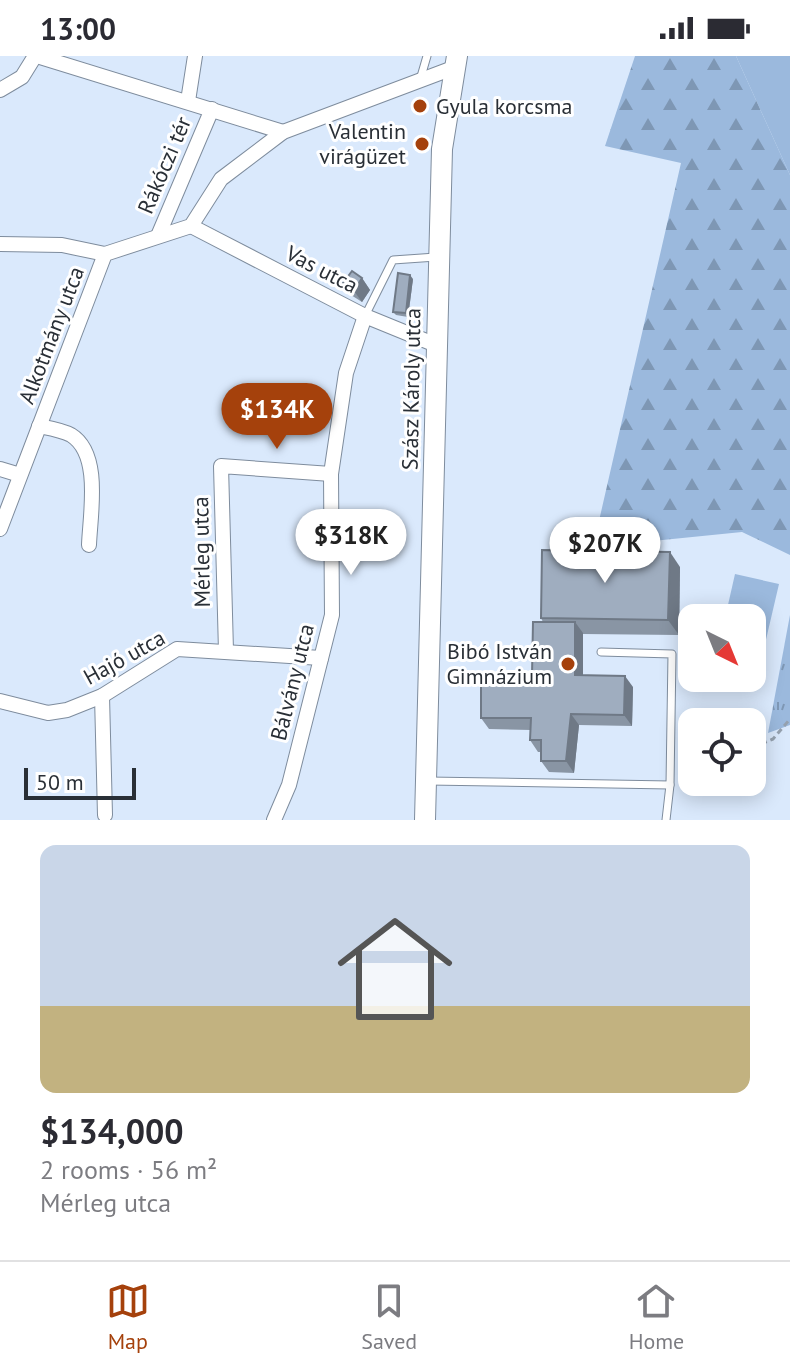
<!DOCTYPE html>
<html lang="en">
<head>
<meta charset="utf-8">
<style>
  :root { --surface:#fff; --page:#f2f2f3; --text:#2b2b33; --muted:#7c7c81; --line:#e1e1e2; --accent:#a5410c }
  body { margin:0; font-family:"PT Sans",sans-serif; background:var(--page); color:var(--text); height:100vh; display:flex; flex-direction:column; font-size:30px; white-space:nowrap }
  * { box-sizing:border-box; margin:0 }
  p { font-size:26px; color:var(--muted) }
  .icon { flex:none; width:44px; height:44px; fill:none; stroke:currentColor; stroke-width:2; stroke-linecap:round; stroke-linejoin:round }
  .map { position:relative; height:764px; overflow:hidden }
  .side { display:flex; flex-direction:column; background:var(--surface); flex:1 }
  .side>* { flex:none }
  .needle { width:52px; rotate:137deg }
  .fabs { position:absolute; left:678px; top:548px; display:grid; gap:16px }
  .fabs a { display:grid; place-items:center; width:88px; height:88px; border-radius:16px; background:var(--surface); box-shadow:0 4px 20px #0003; font-size:40px }
  .scale { position:absolute; left:24px; bottom:20px; width:112px; box-sizing:border-box; padding-left:8px; border:4px solid #292f36; border-top:0; font-size:22px; line-height:28px; white-space:nowrap; color:#292f36; -webkit-text-stroke:6px #fff; paint-order:stroke }
  .price { position:absolute; translate:-50% -68px; padding:0 18px; border-radius:28px; background:#fff; color:#222; font-size:26px; line-height:52px; filter:drop-shadow(0 2px 4px #0008) }
  .price::after { content:''; position:absolute; left:50%; top:48px; width:24px; height:18px; margin-left:-12px; background:inherit; clip-path:polygon(0 0,100% 0,50% 100%) }
  .price.current { background:var(--accent); color:#fff }
  ul { padding:0; list-style:none }
  li { display:grid; align-content:center; gap:16px; height:424px; padding:0 40px }
  li span { display:grid; place-items:center; height:248px; border-radius:16px; color:#555 }
  li>.icon { margin-inline-start:auto }
  span .icon { width:144px; height:144px; fill:#fffc; stroke-width:1 }
  li b { font-size:34px }
  .status { display:flex; justify-content:space-between; align-items:center; height:56px; padding:0 40px; background:var(--surface); direction:ltr }
  .status svg { height:22px; fill:currentColor }
  .dock { display:flex; justify-content:space-around; align-items:center; height:112px; border-top:2px solid var(--line); background:var(--surface); font-size:22px; color:var(--muted) }
  .dock a { display:grid; justify-items:center; gap:4px }
  .dock .current { color:var(--accent) }
  .map>svg:first-child { display:block }
  .green { fill:#9bb9dd }
  .forest { fill:url(#forest-firs) }
  .park { fill:url(#park-tufts) }
  .lines { fill:none; stroke-linecap:round; stroke-linejoin:round }
  .lane-casing { stroke:#7e8c9d; stroke-width:9 }
  .street-casing { stroke:#7e8c9d; stroke-width:16 }
  .secondary-casing { stroke:#7e8c9d; stroke-width:22 }
  .path { stroke:#95a1af; stroke-width:3; stroke-dasharray:6 4; stroke-linecap:butt }
  .lane { stroke:#fff; stroke-width:7 }
  .street { stroke:#fff; stroke-width:14 }
  .secondary { stroke:#fff; stroke-width:20 }
  .wall { fill:#8995a4 }
  .shaded-wall { fill:#6f7986 }
  .building { fill:#9fadbf; stroke:#6f7986; stroke-width:2 }
  .poi-dot { fill:#a5410c; stroke:#fff; stroke-width:3 }
  .labels { text-anchor:middle; stroke-width:6; stroke-linejoin:round; paint-order:stroke }
  .poi-label { font-size:22px; fill:#292f36; stroke:#fff; text-anchor:end }
  .street-label { font-size:22px; fill:#292f36; stroke:#fff }
</style>
</head>
<body>
<div class="status"><b>13:00</b><svg viewBox="0 0 49 12"><path d="M0 12V9h3v3zM5 12V6h3v6zM10 12V3h3v9zM15 12V0h3v12zM26 1h20v11H26zM47 4h2v5h-2z"/></svg></div>
<div class="map">
<svg width="790" height="764" viewBox="0 0 790 764">
  <defs>
    <pattern id="forest-firs" width="22" height="20" patternUnits="userSpaceOnUse" patternTransform="scale(2)"><rect width="22" height="20" fill="#9bb9dd"/><path d="M5 1l3.5 6h-7zM16 11l3.5 6h-7z" fill="#7e97b4"/></pattern>
    <pattern id="park-tufts" width="24" height="20" patternUnits="userSpaceOnUse" patternTransform="scale(2)"><rect width="24" height="20" fill="#9bb9dd"/><path d="M3 7l-1-3M5 7V3M7 7l1-3M15 17l-1-3M17 17v-4M19 17l1-3" fill="none" stroke="#7e97b4"/></pattern>
  </defs>
  <rect width="100%" height="100%" fill="#dae9fc"/>
  <!-- green -->
  <g class="green">
    <polygon points="736,0 790,0 790,119"/>
    <polygon points="735,518 779,528 758,618 752,616 752,562 725,562"/>
  </g>
  <!-- forest -->
  <polygon class="forest" points="635,0 736,0 790,119 790,499 742,476 593,491 681,107 605,90"/>
  <!-- park -->
  <polygon class="park" points="790,559 790,669 768,677"/>
  <g class="lines">
    <defs>
      <g id="lane">
        <polyline points="420,24 427,0"/>
        <polyline points="365,260 393,204 436,201"/>
        <polyline points="428,725 670,729 672,598 601,596"/>
        <polyline points="666,764 670,729"/>
      </g>
      <g id="street">
        <polyline points="37,0 283,76"/>
        <polyline points="0,34 22,21 35,0"/>
        <polyline points="188,45 195,0"/>
        <polyline points="191,170 365,260 436,289"/>
        <polyline points="158,180 212,53"/>
        <polyline points="0,188 62,189 105,198"/>
        <path d="M39,370C49,372 62,374 71,379C102,398 90,459 89,489"/>
        <polyline points="0,413 20,419"/>
        <polyline points="0,473 105,198 191,170 221,123 283,76 453,12"/>
        <polyline points="226,595 221,410 331,418"/>
        <polyline points="102,640 105,759"/>
        <polyline points="0,645 48,657 67,654 102,640 177,593 321,602"/>
        <polyline points="274,764 289,729 332,559 331,418 346,317 365,260"/>
      </g>
      <polyline id="secondary" points="425,764 442,93 457,0"/>
    </defs>
    <!-- lane casing -->
    <use href="#lane" class="lane-casing"/>
    <!-- street casing -->
    <use href="#street" class="street-casing"/>
    <!-- secondary casing -->
    <use href="#secondary" class="secondary-casing"/>
    <!-- path -->
    <g class="path">
      <polyline points="752,692 773,683 790,663"/>
      <polyline points="681,724 692,719"/>
    </g>
    <!-- lane -->
    <use href="#lane" class="lane"/>
    <!-- street -->
    <use href="#street" class="street"/>
    <!-- secondary -->
    <use href="#secondary" class="secondary"/>
  </g>
  <!-- wall -->
  <g class="wall">
    <polygon points="362,222 370,234 362,246 351,239 343,227"/>
    <polygon points="413,223 408,261 396,259 393,256"/>
    <polygon points="680,511 679,579 583,578 583,619 633,631 632,670 579,669 574,717 549,716 541,705 541,696 538,696 530,684 531,674 489,673 481,662 532,619 543,566 541,562"/>
  </g>
  <!-- shaded-wall -->
  <g class="shaded-wall">
    <polygon points="410,219 413,223 408,261 406,257"/>
    <polygon points="362,222 370,234 362,246 354,235"/>
    <polygon points="670,496 680,511 679,579 668,564"/>
    <polygon points="575,566 583,577 583,631 575,619"/>
    <polygon points="625,620 633,631 632,670 624,659"/>
    <polygon points="571,658 579,669 574,717 566,705"/>
  </g>
  <!-- building -->
  <g class="building">
    <polygon points="352,215 362,222 354,235 343,227"/>
    <polygon points="398,217 410,219 406,257 393,256"/>
    <polygon points="542,494 670,496 668,564 541,562"/>
    <polygon points="533,566 575,566 575,619 625,620 624,659 571,658 566,705 541,705 541,684 530,684 531,662 481,662 481,618 532,619"/>
  </g>
  <!-- markers -->
  <g class="poi-dot">
    <circle cx="420" cy="50" r="8"/>
    <circle cx="422" cy="88" r="8"/>
    <circle cx="568" cy="608" r="8"/>
  </g>
  <g class="labels">
    <!-- poi labels -->
    <g class="poi-label">
      <text x="436" y="58" text-anchor="start">Gyula korcsma</text>
      <text x="406" y="83">Valentin<tspan x="406" dy="25">virágüzet</tspan></text>
      <text x="552" y="603">Bibó István<tspan x="552" dy="25">Gimnázium</tspan></text>
    </g>
    <!-- street labels -->
    <g class="street-label">
      <text transform="translate(164 109) rotate(-67)" y="8">Rákóczi tér</text>
      <text transform="translate(322 213) rotate(27)" y="8">Vas utca</text>
      <text transform="translate(51 279) rotate(-69)" y="8">Alkotmány utca</text>
      <text transform="translate(411 333) rotate(-89)" y="8">Szász Károly utca</text>
      <text transform="translate(201 496) rotate(-91)" y="8">Mérleg utca</text>
      <text transform="translate(124 601) rotate(-29)" y="8">Hajó utca</text>
      <text transform="translate(292 626) rotate(-76)" y="8">Bálvány utca</text>
    </g>
  </g>
</svg>
<div class="fabs">
<a><svg class="needle" viewBox="-14 -14 28 28"><path d="M0-13l5 13h-10z" fill="#e53935"/><path d="M0 13l5-13h-10z" fill="#7c7c81"/></svg></a>
<a><svg class="icon" aria-label="locate" viewBox="0 0 24 24"><circle cx="12" cy="12" r="6"/><path d="M12 2v4M12 18v4M2 12h4M18 12h4"/></svg></a>
</div>
<div class="scale">50 m</div>
<b class="price current" style="left:277px;top:395px">$134K</b>
<b class="price" style="left:351px;top:521px">$318K</b>
<b class="price" style="left:605px;top:529px">$207K</b>
</div>
<section class="side">
<ul>
<li><span style="background:linear-gradient(#c9d6e8 65%,#c2b280 0)"><svg class="icon" aria-label="home" viewBox="0 0 24 24"><path d="M3 11l9-7 9 7M6 9v11h12V9"/></svg></span><div><b>$134,000</b><p>2 rooms · 56 m²</p><p>Mérleg utca</p></div></li>
</ul>
</section>
<nav class="dock">
<a class="current"><svg class="icon" aria-label="map" viewBox="0 0 24 24"><path d="M3 6l6-2 6 2 6-2v14l-6 2-6-2-6 2zM9 4v14M15 6v14"/></svg>Map</a>
<a><svg class="icon" aria-label="saved" viewBox="0 0 24 24"><path d="M7 4h10v16l-5-4-5 4z"/></svg>Saved</a>
<a><svg class="icon" aria-label="home" viewBox="0 0 24 24"><path d="M3 11l9-7 9 7M6 9v11h12V9"/></svg>Home</a>
</nav>
</body>
</html>
